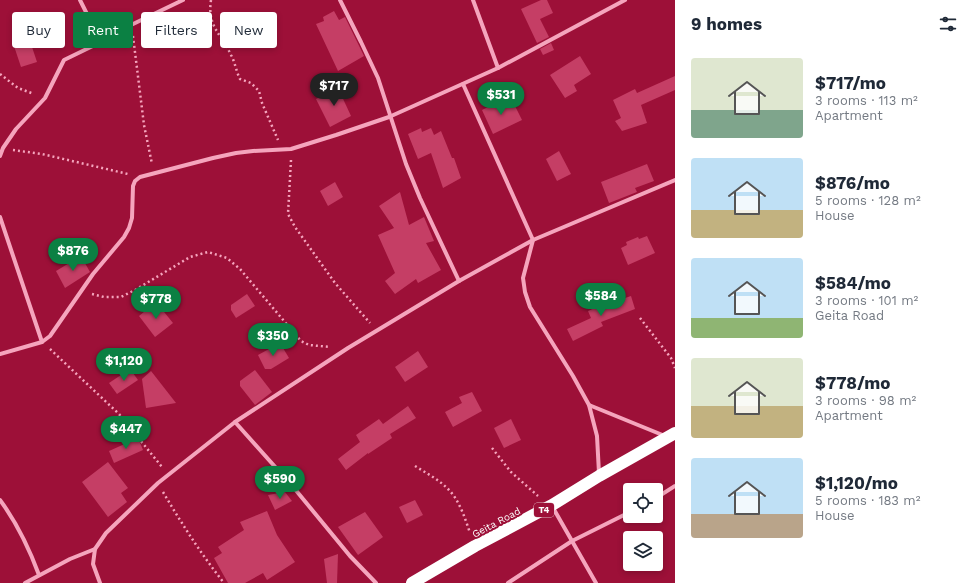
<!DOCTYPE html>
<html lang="en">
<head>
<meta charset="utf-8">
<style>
  :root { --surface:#fff; --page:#f2f2f3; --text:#1f2937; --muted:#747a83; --accent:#0b8043 }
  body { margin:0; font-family:"Work Sans",sans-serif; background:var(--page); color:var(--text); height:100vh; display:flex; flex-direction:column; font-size:15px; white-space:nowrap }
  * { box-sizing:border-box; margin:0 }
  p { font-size:13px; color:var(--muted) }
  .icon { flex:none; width:22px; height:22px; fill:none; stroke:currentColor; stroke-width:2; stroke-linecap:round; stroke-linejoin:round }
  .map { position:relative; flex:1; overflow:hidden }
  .side { display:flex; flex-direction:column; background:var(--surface); width:300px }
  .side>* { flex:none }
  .top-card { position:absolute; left:12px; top:12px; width:380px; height:36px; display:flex; gap:8px }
  .controls { position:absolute; left:623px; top:483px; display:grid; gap:8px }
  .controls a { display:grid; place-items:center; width:40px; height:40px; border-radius:4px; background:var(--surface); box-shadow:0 2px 6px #0003; font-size:20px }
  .price { position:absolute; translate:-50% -34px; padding:0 9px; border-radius:14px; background:var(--accent); color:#fff; font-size:13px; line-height:26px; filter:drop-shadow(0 1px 2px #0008) }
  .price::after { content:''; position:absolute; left:50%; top:24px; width:12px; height:9px; margin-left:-6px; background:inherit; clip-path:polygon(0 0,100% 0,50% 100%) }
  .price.selected { background:#222; color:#fff }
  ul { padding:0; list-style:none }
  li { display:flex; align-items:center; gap:12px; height:100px; padding:0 16px }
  li span { display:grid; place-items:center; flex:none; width:112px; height:80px; border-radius:4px; color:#555 }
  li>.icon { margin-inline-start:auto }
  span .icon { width:48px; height:48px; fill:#fffc; stroke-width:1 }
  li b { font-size:17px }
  h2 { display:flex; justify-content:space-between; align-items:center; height:48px; padding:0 16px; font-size:17px }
  .tag { padding:0 14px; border-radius:4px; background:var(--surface); box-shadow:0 2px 6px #0003; font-size:14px; line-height:36px }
  .tag.selected { background:var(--accent); color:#fff }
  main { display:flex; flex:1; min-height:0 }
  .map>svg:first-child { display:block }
  .building { fill:#c53e65 }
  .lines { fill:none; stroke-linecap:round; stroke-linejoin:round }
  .path { stroke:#f5a5bd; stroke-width:2.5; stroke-dasharray:2 3; stroke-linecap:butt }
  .street { stroke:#f5a5bd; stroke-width:4 }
  .highway { stroke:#fff; stroke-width:12 }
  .labels { text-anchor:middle; stroke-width:4; stroke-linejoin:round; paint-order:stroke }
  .shield { fill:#9d1038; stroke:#e2b7c3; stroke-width:1 }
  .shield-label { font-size:9px; font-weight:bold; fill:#fff }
  .street-label { font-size:10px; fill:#fff; stroke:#9d1038 }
</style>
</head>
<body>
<main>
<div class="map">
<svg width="675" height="583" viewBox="0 0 675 583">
  <rect width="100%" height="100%" fill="#9d1038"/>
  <!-- building -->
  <g class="building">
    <polygon points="541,0 547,0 553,13 540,19 549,37 537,43 521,9"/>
    <polygon points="334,11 339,20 345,17 364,56 338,71 316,24 324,21 323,17"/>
    <polygon points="30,41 37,62 21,67 14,46"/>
    <polygon points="551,43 554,50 543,55 540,49"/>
    <polygon points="580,56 591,74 574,85 577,91 565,98 550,75"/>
    <polygon points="675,76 675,90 641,105 647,123 622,131 615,121 621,118 613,100 635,89 637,93"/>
    <polygon points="338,88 351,116 330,127 316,99"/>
    <polygon points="504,99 507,104 513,102 522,120 493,134 482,110"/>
    <polygon points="421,128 422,132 431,128 434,135 441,131 452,158 454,158 461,178 443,188 431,153 418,159 408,134"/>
    <polygon points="559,151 571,174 557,181 546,159"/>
    <polygon points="647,164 654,181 635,188 637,192 609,203 601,182"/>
    <polygon points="335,182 343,197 328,206 320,191"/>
    <polygon points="400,192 409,225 424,217 434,241 426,243 441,270 418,283 416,279 395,294 385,281 395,273 378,235 394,228 379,206"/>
    <polygon points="647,236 655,253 628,265 621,248 627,245 626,242 638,237 639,239"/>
    <polygon points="81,256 90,272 65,288 56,271"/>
    <polygon points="247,294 255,306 236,318 231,310 231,305"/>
    <polygon points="631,296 635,309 601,322 603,326 573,341 567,329 591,318 588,311 615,299 616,301"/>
    <polygon points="156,302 173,323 155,337 139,316"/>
    <polygon points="280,343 289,358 271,369 265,369 258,355"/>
    <polygon points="418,351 428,367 405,382 395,367"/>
    <polygon points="130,369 138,380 117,394 109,383"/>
    <polygon points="255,370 272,392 255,405 240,386 240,381"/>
    <polygon points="151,371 176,403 146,408 142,379"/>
    <polygon points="472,392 482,411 453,427 445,412 462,403 459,397"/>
    <polygon points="408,406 416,418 390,434 392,438 368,454 368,453 346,470 338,459 360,442 356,435 379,419 383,424"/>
    <polygon points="511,419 521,440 504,448 494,428"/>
    <polygon points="138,438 143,450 114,463 109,451"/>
    <polygon points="108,462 128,488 121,493 127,502 108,517 82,482"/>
    <polygon points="285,492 292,501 275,510 268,495"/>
    <polygon points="415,500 423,515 407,523 399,507"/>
    <polygon points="267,511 277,535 295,562 267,580 263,573 245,583 228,583 214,558 222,553 218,547 244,530 240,522"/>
    <polygon points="365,512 383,537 358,555 338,527"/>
    <polygon points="338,554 337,583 327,583 324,559"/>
  </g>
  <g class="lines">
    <!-- path -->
    <g class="path">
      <path d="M211,0C207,27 221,33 231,55C235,62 236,71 240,79L251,83L259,91L262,103L278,140"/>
      <polyline points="133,36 144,125 152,164"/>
      <polyline points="0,74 18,88 34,94"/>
      <polyline points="13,150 42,154 128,174"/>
      <polyline points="291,160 288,214 295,227 335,283 370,323"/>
      <polyline points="92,294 104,297 121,297 135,290 190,257 208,252 227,258 240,269 301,341 309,345 330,347"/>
      <polyline points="640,318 671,358 675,368"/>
      <polyline points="50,349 119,414 162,467"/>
      <polyline points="492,448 511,472 538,496"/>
      <path d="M415,466C426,473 438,479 447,488C459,499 465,518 470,533"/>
      <path d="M163,492C182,524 201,554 224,583"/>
    </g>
    <!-- street -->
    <g class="street">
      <polyline points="80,0 101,42"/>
      <polyline points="340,0 361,42 378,78 406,164 420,198 459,281"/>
      <polyline points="473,0 498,68"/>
      <polyline points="463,84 533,240 523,278 525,292 530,307 573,376 589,405 597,436 599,473"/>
      <polyline points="0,156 3,148 16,129 45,98 64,60 101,42 131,25 183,0"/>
      <polyline points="0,217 42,342"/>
      <polyline points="0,354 42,342 50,336 93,274 124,237 129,228 132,218 133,186 135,181 140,177 213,158 236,153 253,151 291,149 336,135 389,117 498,68 625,0"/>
      <polyline points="589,405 665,436"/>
      <polyline points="235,422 294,488 350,556 376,583"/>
      <polyline points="656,498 675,486"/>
      <path d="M0,500C17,523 29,548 39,575"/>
      <polyline points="552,506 596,583"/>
      <polyline points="25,583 70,559 95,549"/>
      <polyline points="100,583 93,564 95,549 106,533 158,483 235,422 348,348 459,281 533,240 675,180"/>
      <polyline points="508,583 572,541 630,512"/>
    </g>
    <!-- highway -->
    <polyline class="highway" points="412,583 475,546 552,505 599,476 675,433"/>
  </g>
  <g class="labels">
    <!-- shield labels -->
    <rect class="shield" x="534" y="503" width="20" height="14" rx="3"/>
    <g class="shield-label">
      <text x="544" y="513">T4</text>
    </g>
    <!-- street labels -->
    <g class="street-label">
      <text transform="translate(496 522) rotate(-28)" y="4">Geita Road</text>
    </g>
  </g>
</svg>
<div class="controls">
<a><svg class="icon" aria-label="locate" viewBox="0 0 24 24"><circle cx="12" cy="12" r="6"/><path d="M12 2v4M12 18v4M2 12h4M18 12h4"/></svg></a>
<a><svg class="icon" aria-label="layers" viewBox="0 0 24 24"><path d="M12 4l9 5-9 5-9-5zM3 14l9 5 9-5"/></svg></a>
</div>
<b class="price selected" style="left:334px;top:107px">$717</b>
<b class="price" style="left:501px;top:116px">$531</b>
<b class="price" style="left:73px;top:272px">$876</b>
<b class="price" style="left:601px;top:317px">$584</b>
<b class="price" style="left:156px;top:320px">$778</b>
<b class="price" style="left:273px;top:357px">$350</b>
<b class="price" style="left:124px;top:382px">$1,120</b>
<b class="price" style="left:126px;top:450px">$447</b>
<b class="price" style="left:280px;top:500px">$590</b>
<div class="top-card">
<a class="tag">Buy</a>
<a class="tag selected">Rent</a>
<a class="tag">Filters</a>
<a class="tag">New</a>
</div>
</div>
<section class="side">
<h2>9 homes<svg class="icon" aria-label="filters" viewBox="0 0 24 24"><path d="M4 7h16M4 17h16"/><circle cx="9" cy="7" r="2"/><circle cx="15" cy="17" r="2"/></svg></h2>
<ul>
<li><span style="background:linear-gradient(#dfe7d0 65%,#7fa58c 0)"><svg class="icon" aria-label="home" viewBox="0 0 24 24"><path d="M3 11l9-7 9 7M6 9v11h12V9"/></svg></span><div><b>$717/mo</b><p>3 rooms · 113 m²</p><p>Apartment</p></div></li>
<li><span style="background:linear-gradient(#bfe0f5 65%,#c2b280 0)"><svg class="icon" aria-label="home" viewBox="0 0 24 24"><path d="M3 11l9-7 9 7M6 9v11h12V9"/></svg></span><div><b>$876/mo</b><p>5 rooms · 128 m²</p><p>House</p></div></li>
<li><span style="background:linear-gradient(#bfe0f5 75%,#8fb573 0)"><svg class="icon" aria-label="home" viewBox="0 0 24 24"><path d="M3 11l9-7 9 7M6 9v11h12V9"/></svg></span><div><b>$584/mo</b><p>3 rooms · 101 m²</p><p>Geita Road</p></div></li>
<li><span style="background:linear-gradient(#dfe7d0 60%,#c2b280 0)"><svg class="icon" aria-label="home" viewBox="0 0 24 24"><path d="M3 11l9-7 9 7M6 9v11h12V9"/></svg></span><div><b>$778/mo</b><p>3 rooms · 98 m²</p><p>Apartment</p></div></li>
<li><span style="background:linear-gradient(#bfe0f5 70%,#b9a48a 0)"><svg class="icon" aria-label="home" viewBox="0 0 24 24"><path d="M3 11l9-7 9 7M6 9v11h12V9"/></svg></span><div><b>$1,120/mo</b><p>5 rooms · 183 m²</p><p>House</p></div></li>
</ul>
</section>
</main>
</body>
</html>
